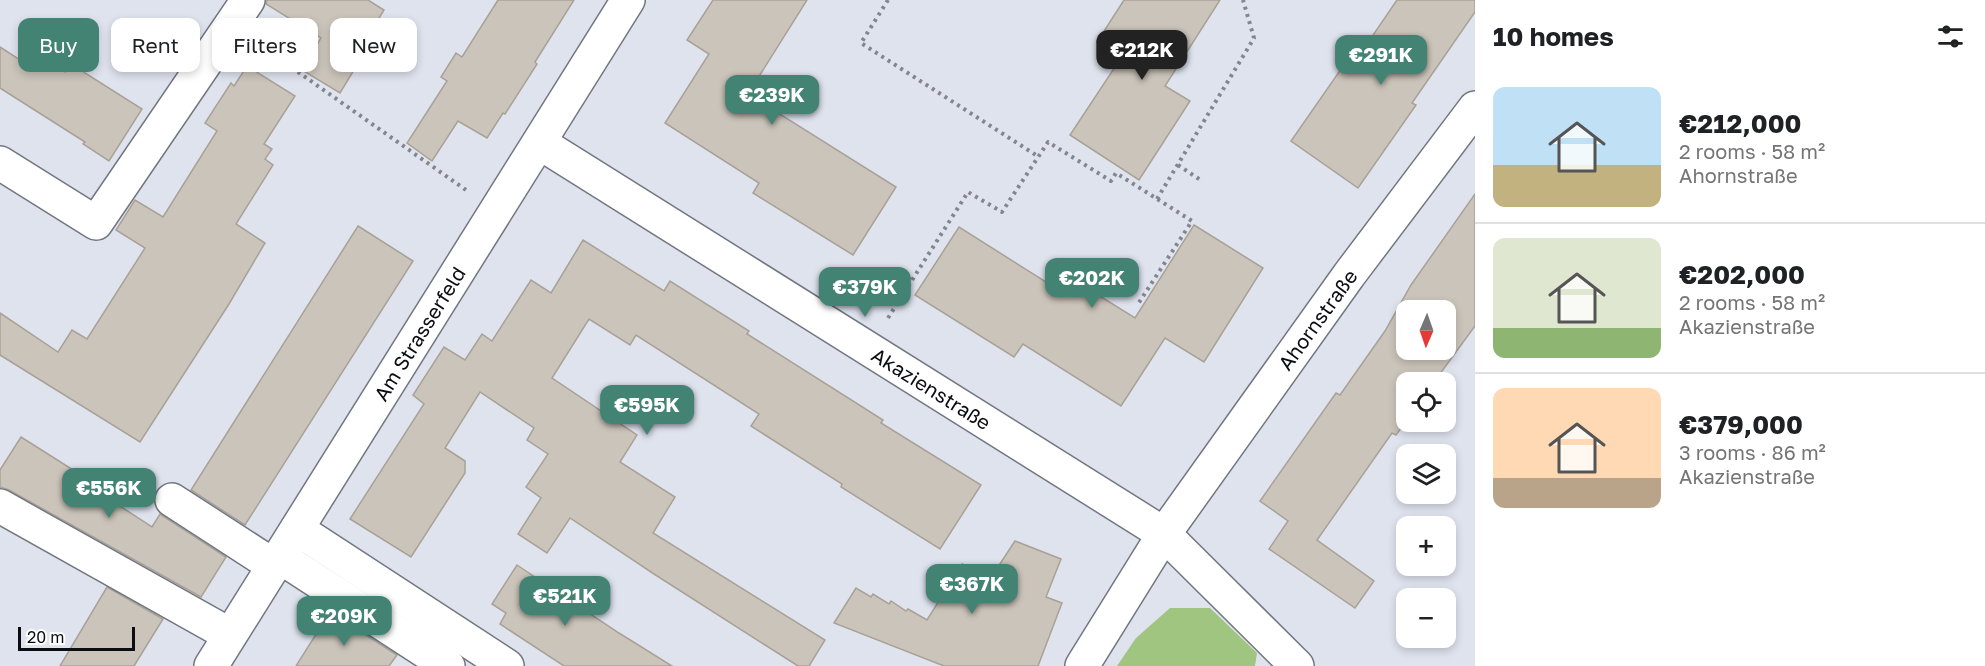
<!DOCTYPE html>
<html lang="en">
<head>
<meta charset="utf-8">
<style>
  :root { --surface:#fff; --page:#f2f2f2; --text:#202124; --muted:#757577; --line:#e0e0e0; --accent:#428374 }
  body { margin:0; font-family:"Golos Text",sans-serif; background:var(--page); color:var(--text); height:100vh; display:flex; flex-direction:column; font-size:22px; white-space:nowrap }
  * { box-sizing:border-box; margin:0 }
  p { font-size:20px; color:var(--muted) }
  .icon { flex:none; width:33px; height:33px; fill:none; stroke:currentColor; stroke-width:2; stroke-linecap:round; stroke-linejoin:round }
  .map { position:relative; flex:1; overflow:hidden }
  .details { display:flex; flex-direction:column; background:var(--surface); width:510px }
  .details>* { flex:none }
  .banner { position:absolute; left:18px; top:18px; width:570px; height:54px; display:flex; gap:12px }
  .needle { width:39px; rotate:182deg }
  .tools { position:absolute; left:1396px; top:300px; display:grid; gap:12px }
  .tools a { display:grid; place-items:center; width:60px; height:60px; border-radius:12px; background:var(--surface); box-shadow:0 3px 9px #0003; font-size:30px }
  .scale { position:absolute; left:18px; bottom:15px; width:117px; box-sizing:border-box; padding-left:6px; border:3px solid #0c0d11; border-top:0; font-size:16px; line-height:21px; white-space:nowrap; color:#0c0d11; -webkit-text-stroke:4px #fff; paint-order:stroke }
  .price { position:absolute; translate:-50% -51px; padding:0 14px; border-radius:12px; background:var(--accent); color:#fff; font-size:20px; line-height:39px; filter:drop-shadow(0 2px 3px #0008) }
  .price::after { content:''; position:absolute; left:50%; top:36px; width:18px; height:14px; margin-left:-9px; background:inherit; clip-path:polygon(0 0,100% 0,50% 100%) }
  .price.active { background:#222; color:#fff }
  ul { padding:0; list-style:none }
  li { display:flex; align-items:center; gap:18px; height:150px; padding:0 18px }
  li+li { border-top:2px solid var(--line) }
  li span { display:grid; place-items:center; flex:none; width:168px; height:120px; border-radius:12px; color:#555 }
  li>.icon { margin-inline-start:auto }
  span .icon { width:72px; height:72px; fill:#fffc; stroke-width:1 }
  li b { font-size:26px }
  h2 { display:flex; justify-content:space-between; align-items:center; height:72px; padding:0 18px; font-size:26px }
  .pill { padding:0 21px; border-radius:12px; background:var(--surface); box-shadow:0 3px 9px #0003; font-size:21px; line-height:54px }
  .pill.active { background:var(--accent); color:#fff }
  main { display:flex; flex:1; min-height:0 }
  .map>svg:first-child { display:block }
  .green { fill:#a0c581 }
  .building { fill:#cbc4ba; stroke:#a8a198; stroke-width:1.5; fill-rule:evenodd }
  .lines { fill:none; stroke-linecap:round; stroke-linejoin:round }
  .minor-casing { stroke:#727680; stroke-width:36 }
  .path { stroke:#83868e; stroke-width:4; stroke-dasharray:3 4.5; stroke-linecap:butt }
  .minor { stroke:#fff; stroke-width:33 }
  .labels { text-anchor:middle; stroke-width:4.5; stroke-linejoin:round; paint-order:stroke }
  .street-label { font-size:20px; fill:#0c0d11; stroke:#fff }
</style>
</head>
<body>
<main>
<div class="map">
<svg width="1475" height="666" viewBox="0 0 1475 666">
  <rect width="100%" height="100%" fill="#dfe3ee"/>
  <!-- green -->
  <polygon class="green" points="1170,608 1210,608 1257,653 1255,666 1117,666 1136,638"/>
  <!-- building -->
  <g class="building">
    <polygon points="267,0 368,0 384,10 353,61 357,65 340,93 302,70 321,38 266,4"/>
    <polygon points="498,0 574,0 535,62 537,64 505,114 503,113 487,138 458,121 432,161 407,143 447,81 441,77 456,53 462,57"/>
    <polygon points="713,0 807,0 748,94 896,187 853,255 753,193 759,183 665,123 709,54 687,40"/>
    <polygon points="1124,0 1220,0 1165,86 1190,101 1139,180 1070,135 1121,58 1097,42"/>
    <polygon points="1397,0 1475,0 1475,12 1412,103 1416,105 1358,188 1291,141 1348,59 1354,63"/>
    <polygon points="0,47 20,60 27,49 65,72 71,64 142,109 109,161 83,144 85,142 0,88"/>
    <polygon points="247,66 295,96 264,144 272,149 265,159 273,165 236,224 265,243 229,304 140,442 0,355 0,313 58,352 72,330 87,339 145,248 116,230 135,200 163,217 217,131 205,123 231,83 234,86"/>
    <path d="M1475,194V326L1434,382H1407V420L1396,435L1392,433L1317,540L1374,581L1355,608L1269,549L1288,521L1260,501L1336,393L1340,395L1385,331L1411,285ZM1407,310H1446V350H1407Z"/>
    <polygon points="1194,225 1263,268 1204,362 1165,338 1121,406 1023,344 1014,357 915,295 959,227 1057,289 1066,275 1135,318"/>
    <polygon points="358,226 413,261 245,525 191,490"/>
    <polygon points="583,240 664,291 670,281 749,331 747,334 883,420 881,423 981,485 940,549 841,487 842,484 751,426 759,414 636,335 630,345 589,319 552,378 637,435 620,462 675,497 653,533 825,640 809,666 798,666 654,574 570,518 547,553 518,534 541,498 526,487 548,454 527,440 534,428 480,392 445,448 465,461 465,473 411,557 350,519 424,404 413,395 444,347 465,360 482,334 492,341 531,280 551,293"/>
    <polygon points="21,437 100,487 97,491 152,527 160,514 226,557 201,597 9,490 0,487 0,470"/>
    <polygon points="1015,541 1061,559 1046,597 1062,603 1038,666 944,666 834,623 856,588 871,597 873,594 889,604 891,601 906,611 908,609 927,620 962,564 992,576"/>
    <polygon points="517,565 619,633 672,666 564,666 500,624 506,613 492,604"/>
    <polygon points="107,587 163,619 134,666 60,666"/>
    <polygon points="330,612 397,655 389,666 296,666"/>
  </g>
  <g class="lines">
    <defs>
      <g id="minor">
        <polyline points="540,143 1164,534 1297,666"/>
        <polyline points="0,163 96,223 248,0"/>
        <polyline points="172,500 274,566"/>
        <polyline points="0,506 230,635"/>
        <polyline points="297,529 507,666"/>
        <polyline points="280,557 448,666"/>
        <polyline points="211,666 628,0"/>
        <polyline points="1082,666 1164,534 1349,275 1475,108"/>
      </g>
    </defs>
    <!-- minor casing -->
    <use href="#minor" class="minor-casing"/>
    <!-- path -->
    <g class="path">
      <polyline points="888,0 861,43 1039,157"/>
      <polyline points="261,46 466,190"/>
      <polyline points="1178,165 1202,181"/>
      <polyline points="1157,199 1254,38 1243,0"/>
      <polyline points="888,318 968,192 1002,212 1048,142 1111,181 1116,173 1192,221 1138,304"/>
    </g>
    <!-- minor -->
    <use href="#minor" class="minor"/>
  </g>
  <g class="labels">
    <!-- street labels -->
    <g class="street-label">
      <text transform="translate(1318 320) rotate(-54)" y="7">Ahornstraße</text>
      <text transform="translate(420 334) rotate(-58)" y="7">Am Strasserfeld</text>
      <text transform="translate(931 389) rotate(32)" y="7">Akazienstraße</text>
    </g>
  </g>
</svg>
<div class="tools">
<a><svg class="needle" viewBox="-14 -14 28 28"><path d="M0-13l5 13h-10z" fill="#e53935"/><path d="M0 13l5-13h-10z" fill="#757577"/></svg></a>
<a><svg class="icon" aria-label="locate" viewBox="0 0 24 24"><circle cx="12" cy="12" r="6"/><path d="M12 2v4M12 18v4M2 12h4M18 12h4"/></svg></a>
<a><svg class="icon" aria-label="layers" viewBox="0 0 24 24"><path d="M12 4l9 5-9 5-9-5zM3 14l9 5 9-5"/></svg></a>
<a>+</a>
<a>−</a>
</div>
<div class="scale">20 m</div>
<b class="price active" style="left:1142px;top:81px">€212K</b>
<b class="price" style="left:1381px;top:86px">€291K</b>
<b class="price" style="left:772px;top:126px">€239K</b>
<b class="price" style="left:1092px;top:309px">€202K</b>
<b class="price" style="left:865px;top:318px">€379K</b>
<b class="price" style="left:647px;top:436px">€595K</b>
<b class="price" style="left:109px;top:519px">€556K</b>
<b class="price" style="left:972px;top:615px">€367K</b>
<b class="price" style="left:565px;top:627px">€521K</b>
<b class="price" style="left:344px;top:647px">€209K</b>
<div class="banner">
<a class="pill active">Buy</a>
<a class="pill">Rent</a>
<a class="pill">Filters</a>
<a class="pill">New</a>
</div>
</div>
<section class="details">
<h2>10 homes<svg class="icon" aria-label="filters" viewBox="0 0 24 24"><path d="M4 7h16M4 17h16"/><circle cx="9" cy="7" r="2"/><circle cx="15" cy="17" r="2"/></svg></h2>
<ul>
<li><span style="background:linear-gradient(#bfe0f5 65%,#c2b280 0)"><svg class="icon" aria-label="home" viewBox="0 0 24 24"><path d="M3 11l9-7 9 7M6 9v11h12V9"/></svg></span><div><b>€212,000</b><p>2 rooms · 58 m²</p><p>Ahornstraße</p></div></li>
<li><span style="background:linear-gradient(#dfe7d0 75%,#8fb573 0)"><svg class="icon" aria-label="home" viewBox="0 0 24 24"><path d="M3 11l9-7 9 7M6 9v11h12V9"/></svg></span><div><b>€202,000</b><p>2 rooms · 58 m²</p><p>Akazienstraße</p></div></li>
<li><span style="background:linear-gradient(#ffd9b3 75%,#b9a48a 0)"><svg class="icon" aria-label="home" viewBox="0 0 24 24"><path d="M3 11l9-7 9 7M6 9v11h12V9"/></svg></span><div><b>€379,000</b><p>3 rooms · 86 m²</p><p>Akazienstraße</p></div></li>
</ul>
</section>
</main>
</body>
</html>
